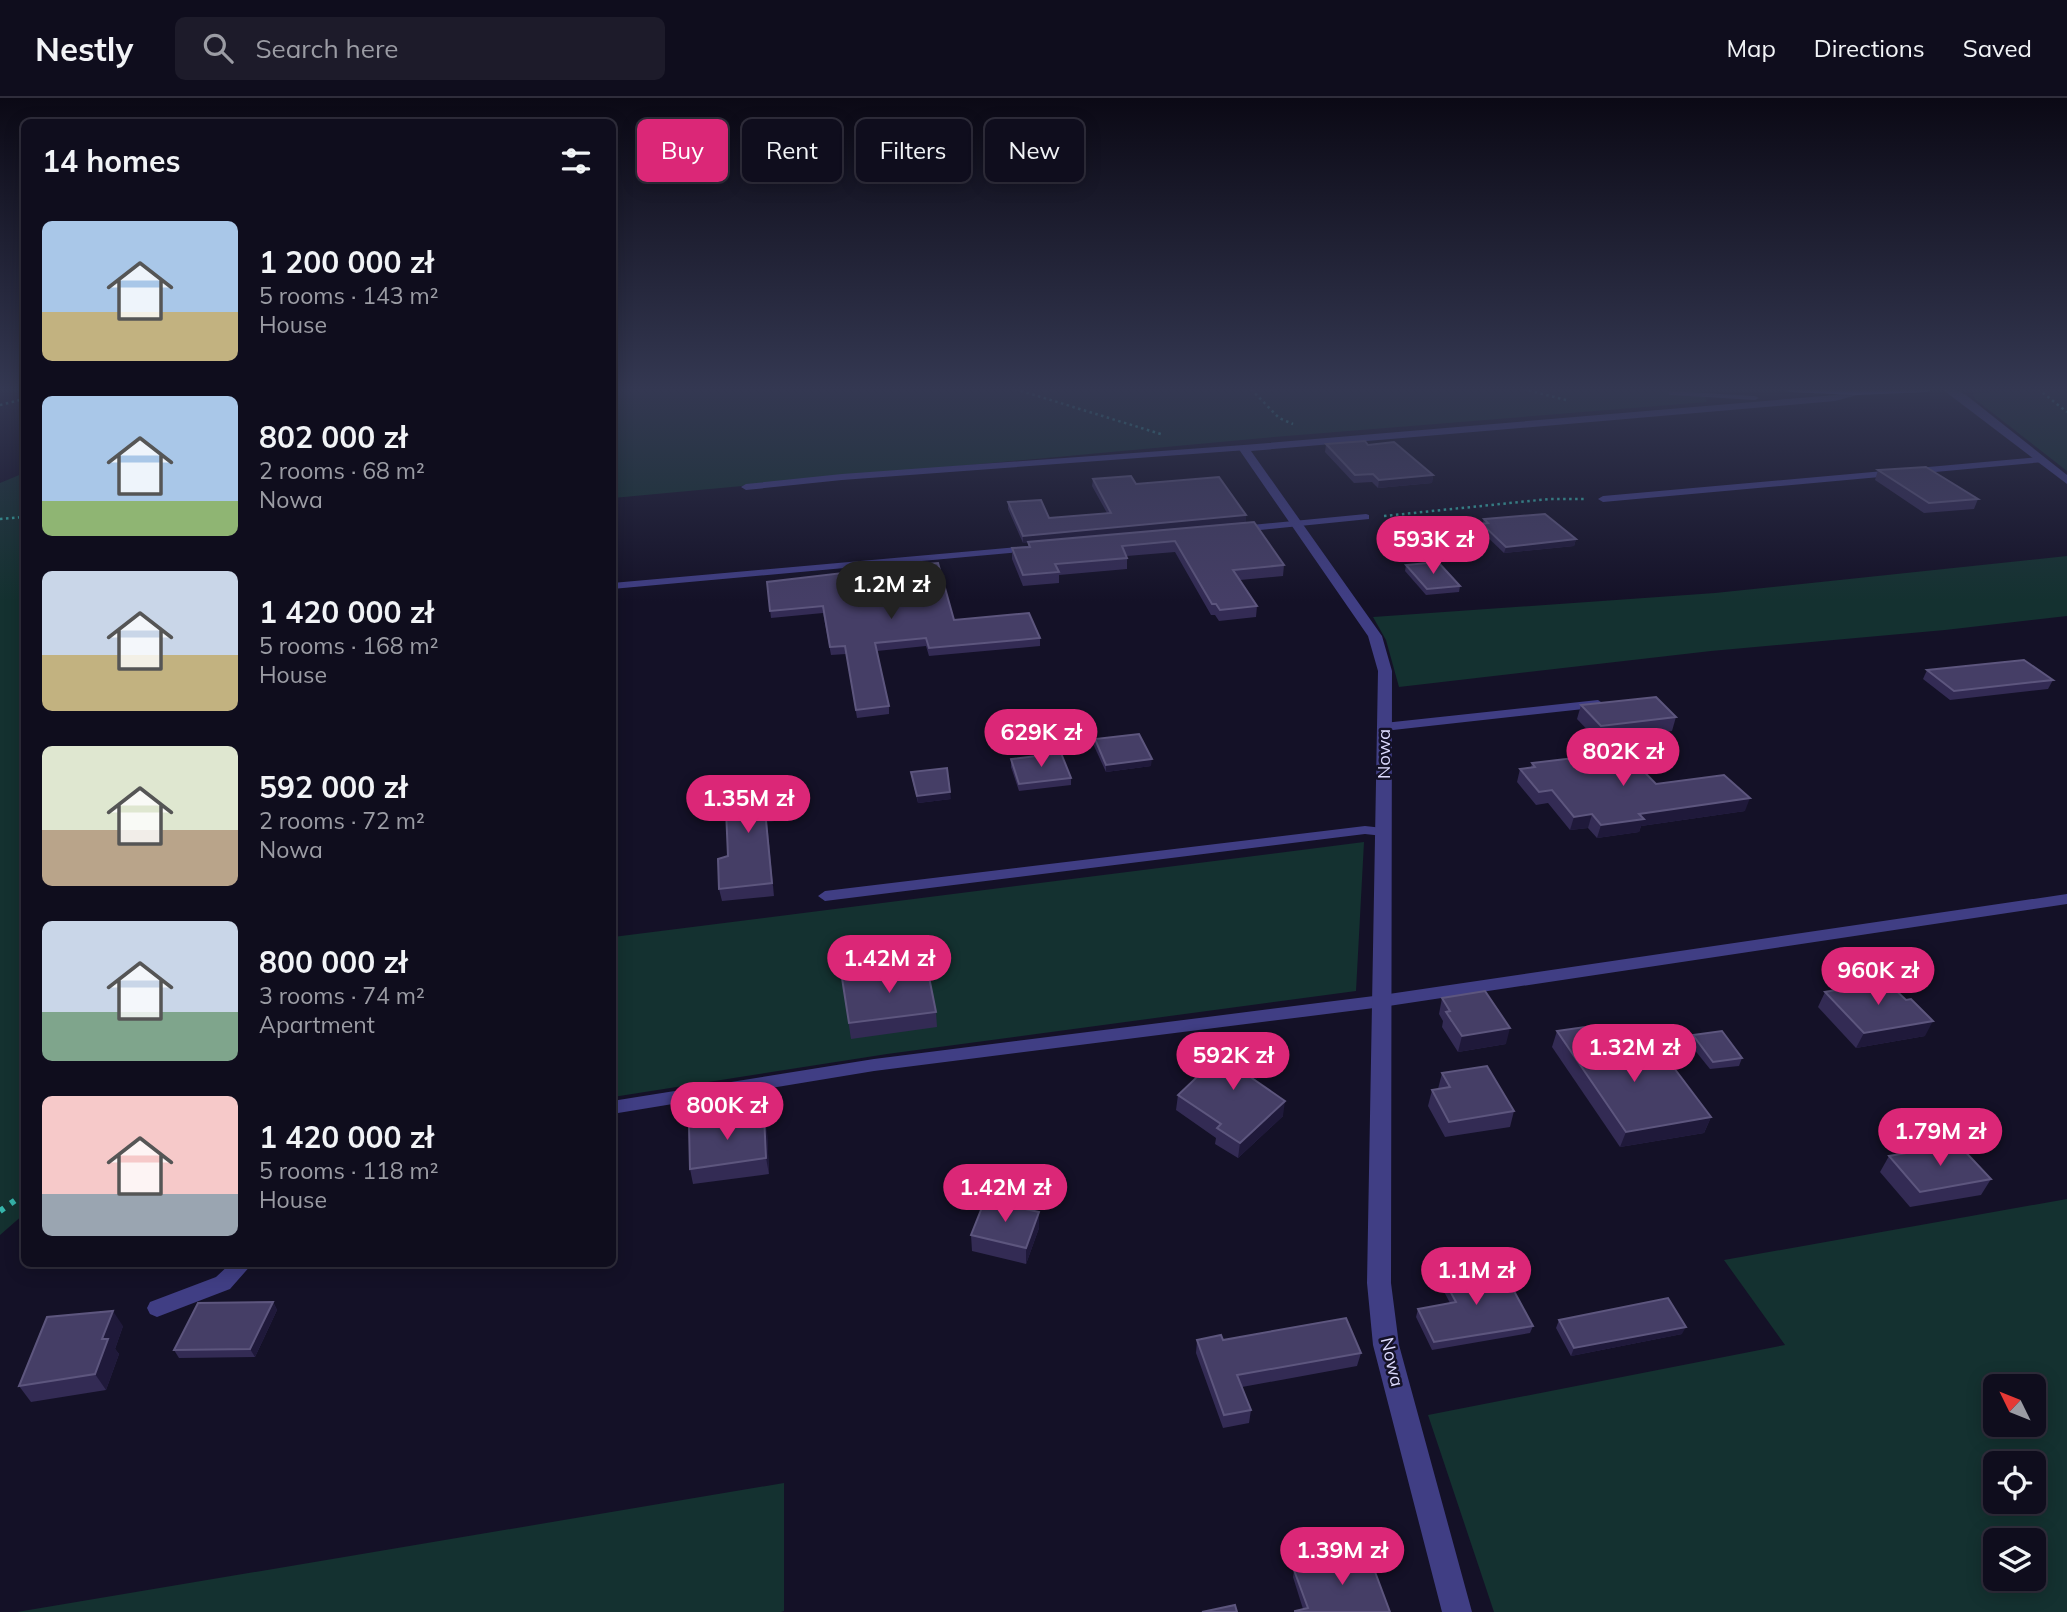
<!DOCTYPE html>
<html lang="en">
<head>
<meta charset="utf-8">
<style>
  :root { --surface:#0f0d1d; --page:#1d1b2a; --text:#f1f3f6; --muted:#9b9ca4; --line:#2f2d3b; --accent:#db2777 }
  body { margin:0; font-family:Mulish,sans-serif; background:var(--page); color:var(--text); height:100vh; display:flex; flex-direction:column; font-size:26px; white-space:nowrap }
  * { box-sizing:border-box; margin:0 }
  p { font-size:23px; color:var(--muted) }
  .icon { flex:none; width:38px; height:38px; fill:none; stroke:currentColor; stroke-width:2; stroke-linecap:round; stroke-linejoin:round }
  .map { position:relative; flex:1; overflow:hidden }
  .side { position:absolute; left:21px; top:21px; width:595px; height:1148px; display:flex; flex-direction:column; background:var(--surface); border-radius:10px; box-shadow:0 4px 18px #0003,0 0 0 2px var(--line) }
  .side>* { flex:none }
  .hud { position:absolute; left:637px; top:21px; width:665px; height:63px; display:flex; gap:14px }
  .needle { width:46px; rotate:313deg }
  .tools { position:absolute; left:1983px; top:1276px; display:grid; gap:14px }
  .tools a { display:grid; place-items:center; width:63px; height:63px; border-radius:10px; background:var(--surface); box-shadow:0 4px 18px #0003,0 0 0 2px var(--line); font-size:35px }
  .price { position:absolute; translate:-50% -60px; padding:0 16px; border-radius:24px; background:var(--accent); color:#fff; font-size:23px; line-height:46px; filter:drop-shadow(0 2px 4px #0008) }
  .price::after { content:''; position:absolute; left:50%; top:42px; width:21px; height:16px; margin-left:-10px; background:inherit; clip-path:polygon(0 0,100% 0,50% 100%) }
  .price.active { background:#222; color:#fff }
  ul { padding:0; list-style:none }
  li { display:flex; align-items:center; gap:21px; height:175px; padding:0 21px }
  li span { display:grid; place-items:center; flex:none; width:196px; height:140px; border-radius:10px; color:#555 }
  li>.icon { margin-inline-start:auto }
  span .icon { width:84px; height:84px; fill:#fffc; stroke-width:1 }
  li b { font-size:30px }
  h2 { display:flex; justify-content:space-between; align-items:center; height:84px; padding:0 21px; font-size:30px }
  .pill { padding:0 24px; border-radius:10px; background:var(--surface); box-shadow:0 4px 18px #0003,0 0 0 2px var(--line); font-size:24px; line-height:63px }
  .pill.active { background:var(--accent); color:#fff }
  header { display:flex; align-items:center; gap:42px; box-sizing:border-box; height:98px; padding:0 35px; background:var(--surface); border-bottom:2px solid var(--line) }
  header strong { font-size:33px }
  nav { display:flex; gap:38px; margin-inline-start:auto; font-size:24px }
  .search { width:490px; height:63px; background:var(--page); display:flex; align-items:center; gap:18px; box-sizing:border-box; padding:0 24px; border-radius:10px; color:var(--muted); font-size:26px }
  .map>svg:first-child { display:block }
  .green { fill:#143130; fill-rule:evenodd }
  .lines { fill:none; stroke-linecap:round; stroke-linejoin:round }
  .path-far1 { stroke:#36b4ab; stroke-width:2.5; stroke-dasharray:2.5 3.5; stroke-linecap:butt }
  .path { stroke:#36b4ab; stroke-width:6; stroke-dasharray:5 8; stroke-linecap:butt }
  .lane { fill:#403e84; fill-rule:evenodd }
  .street { fill:#403e84; fill-rule:evenodd }
  .secondary { fill:#7674f9; fill-rule:evenodd }
  .wall { fill:#332b54 }
  .shaded-wall { fill:#1f193a }
  .building { fill:#453e66; stroke:#5d567e; stroke-width:2 }
  .labels { text-anchor:middle; stroke-width:5; stroke-linejoin:round; paint-order:stroke }
  .street-label { font-size:18px; fill:#dcd9fd; stroke:#141127 }
</style>
</head>
<body>
<header>
<strong>Nestly</strong>
<div class="search"><svg class="icon" aria-label="search" viewBox="0 0 24 24"><circle cx="10" cy="10" r="6"/><path d="M15 15l6 6"/></svg>Search here</div>
<nav><a>Map</a><a>Directions</a><a>Saved</a></nav>
</header>
<div class="map">
<svg width="2067" height="1514" viewBox="0 0 2067 1514">
  <rect width="100%" height="100%" fill="#141127"/>
  <!-- green -->
  <g class="green">
    <polygon points="613,291 1702,291 1707,304 1274,339 613,400"/>
    <polygon points="2010,291 2067,291 2067,373 1976,302 1972,296"/>
    <polygon points="24,375 24,1116 0,1137 0,385"/>
    <polygon points="2067,458 2067,518 1945,532 1711,553 1399,589 1386,542 1373,519 1715,495"/>
    <polygon points="1364,744 1356,893 887,956 613,999 613,839"/>
    <path d="M2067,1101V1514H1494L1428,1317L1785,1247L1724,1162ZM1995,1288H2034V1326H1995ZM1995,1365H2034V1404H1995ZM1995,1442H2034V1480H1995Z"/>
    <polygon points="784,1385 784,1513 781,1514 17,1514"/>
  </g>
  <g class="lines">
    <!-- path-far1 -->
    <g class="path-far1">
      <polyline points="1015,291 1164,337"/>
      <polyline points="1251,291 1279,320 1293,326"/>
      <polyline points="1523,291 1566,302"/>
      <polyline points="2038,291 2067,314"/>
      <polyline points="0,307 24,301"/>
      <polyline points="1384,418 1549,401 1584,401"/>
      <polyline points="0,421 24,419"/>
    </g>
    <!-- path -->
    <polyline class="path" points="0,1113 24,1096"/>
    <!-- lane -->
    <g class="lane">
      <polygon points="1669,293 1755,298 1759,300 1755,302 1672,297 1669,297"/>
      <polygon points="1244,347 1247,348 1247,352 842,382 746,392 741,389 746,386 842,376"/>
      <polygon points="2041,359 2046,362 2044,364 1603,404 1598,401 1603,398"/>
      <polygon points="1366,416 1369,417 1369,421 1241,434 1236,431 1241,428"/>
      <polygon points="1029,448 1033,449 1033,453 612,491 612,485"/>
      <polygon points="1598,602 1604,606 1602,609 1384,633 1378,629 1384,625"/>
      <polygon points="1365,728 1383,730 1390,734 1383,738 1365,736 825,803 818,798 825,793"/>
      <polygon points="2067,796 2067,806 1382,909 874,973 612,1016 612,1003 874,961 1382,897"/>
      <polygon points="230,1166 252,1166 230,1191 157,1219 150,1216 147,1210 150,1204 216,1179"/>
    </g>
    <!-- street -->
    <g class="street">
      <polygon points="1857,291 1862,294 1861,296 1835,303 1251,353 1382,538 1392,573 1391,1185 1399,1247 1472,1514 1442,1514 1373,1247 1367,1185 1378,573 1368,538 1238,350 1244,347 1835,297"/>
      <polygon points="1942,291 1954,291 1966,297 2067,377 2067,386"/>
    </g>
    <!-- secondary -->
    <polygon class="secondary" points="1784,291 1932,291 1927,294 1857,297 1789,294"/>
  </g>
  <!-- wall -->
  <g class="wall">
    <polygon points="1326,346 1368,347 1433,377 1432,385 1378,390 1372,384 1354,385 1325,354"/>
    <polygon points="1878,372 1978,401 1974,411 1924,415 1875,382"/>
    <polygon points="1093,381 1136,386 1246,417 1246,424 1254,424 1284,467 1283,478 1240,482 1257,508 1256,519 1219,523 1215,517 1211,517 1175,454 1127,458 1127,471 1059,477 1059,485 1023,488 1012,461 1012,450 1028,449 1028,444 1023,445 1008,411 1008,404 1049,420 1107,415 1092,388"/>
    <polygon points="1484,421 1576,441 1574,448 1504,455 1480,432"/>
    <polygon points="1406,467 1460,488 1459,494 1426,497 1405,473"/>
    <polygon points="904,468 954,522 1040,540 1040,548 929,558 926,548 877,553 889,608 889,616 857,620 846,556 831,557 823,515 771,520 767,484 852,481 861,494 908,490"/>
    <polygon points="1927,572 2053,582 2048,591 1950,602 1923,581"/>
    <polygon points="1581,607 1676,619 1672,633 1597,642 1577,621"/>
    <polygon points="1095,641 1151,668 1106,674 1094,648"/>
    <polygon points="1011,661 1071,680 1071,687 1019,693 1011,669"/>
    <polygon points="1532,665 1656,686 1745,713 1641,728 1639,734 1597,740 1588,730 1570,732 1548,705 1536,707 1517,684 1520,671 1531,669"/>
    <polygon points="911,674 951,701 918,705 912,681"/>
    <polygon points="725,689 782,722 767,724 774,798 722,803 719,791 728,758"/>
    <polygon points="1825,894 1925,938 1856,950 1818,909"/>
    <polygon points="844,895 936,914 937,929 851,941"/>
    <polygon points="1442,900 1506,946 1458,954 1442,929 1443,923 1439,916"/>
    <polygon points="1557,933 1620,966 1711,1019 1704,1035 1620,1049 1552,949"/>
    <polygon points="1693,937 1742,960 1739,968 1710,971 1689,945"/>
    <polygon points="1268,956 1266,972 1255,982 1283,1018 1238,1060 1215,1046 1216,1040 1176,1012 1178,997"/>
    <polygon points="1442,975 1514,1013 1510,1029 1445,1039 1428,1008 1432,992 1438,991"/>
    <polygon points="767,1033 769,1076 693,1086 690,1071"/>
    <polygon points="1889,1058 1991,1081 1981,1097 1910,1109 1880,1074"/>
    <polygon points="1039,1130 1026,1166 972,1153 971,1137"/>
    <polygon points="1443,1180 1533,1228 1530,1235 1432,1252 1416,1219 1418,1211 1450,1205 1441,1188"/>
    <polygon points="273,1204 277,1212 255,1259 179,1260 174,1252"/>
    <polygon points="1559,1222 1682,1236 1571,1258 1556,1230"/>
    <polygon points="123,1228 115,1251 119,1256 106,1292 31,1304 19,1288"/>
    <polygon points="1197,1242 1361,1255 1357,1268 1242,1289 1251,1312 1249,1325 1223,1330 1196,1255"/>
    <polygon points="1294,1472 1390,1514 1294,1514 1295,1513 1303,1511 1293,1479"/>
  </g>
  <!-- shaded-wall -->
  <g class="shaded-wall">
    <polygon points="1433,377 1432,385 1378,390 1379,382"/>
    <polygon points="1246,417 1246,424 1023,445 1023,438"/>
    <polygon points="1576,441 1574,448 1504,455 1506,449"/>
    <polygon points="1152,661 1151,668 1106,674 1106,667"/>
    <polygon points="777,683 782,722 767,724 774,798 765,712"/>
    <polygon points="950,694 951,701 918,705 917,698"/>
    <polygon points="1750,700 1745,713 1641,728 1639,734 1597,740 1601,727 1639,716"/>
    <polygon points="1592,716 1588,730 1570,732 1574,719"/>
    <polygon points="1933,923 1925,938 1856,950 1864,935"/>
    <polygon points="1510,930 1506,946 1458,954 1462,938"/>
    <polygon points="1268,956 1266,972 1244,992 1246,976"/>
    <polygon points="1285,1003 1283,1018 1238,1060 1240,1045"/>
    <polygon points="764,1017 767,1033 769,1076 766,1060"/>
    <polygon points="1711,1019 1704,1035 1620,1049 1626,1034"/>
    <polygon points="1039,1114 1039,1130 1026,1166 1026,1150"/>
    <polygon points="273,1204 277,1212 255,1259 250,1251"/>
    <polygon points="113,1213 123,1228 115,1251 119,1256 106,1292 95,1276 102,1241"/>
    <polygon points="1686,1229 1682,1236 1571,1258 1574,1250"/>
  </g>
  <!-- building -->
  <g class="building">
    <polygon points="1365,343 1368,347 1394,344 1433,377 1379,382 1373,376 1355,377 1326,346"/>
    <polygon points="1926,369 1978,401 1929,405 1878,372"/>
    <polygon points="1131,378 1136,386 1219,379 1246,417 1023,438 1008,404 1041,402 1049,420 1111,415 1093,381"/>
    <polygon points="1545,416 1576,441 1506,449 1482,426 1488,425 1484,421"/>
    <polygon points="1254,424 1284,467 1233,472 1257,508 1220,512 1216,506 1212,506 1175,443 1122,448 1127,460 1055,466 1059,474 1023,477 1012,450 1030,449 1028,444"/>
    <polygon points="1438,464 1460,488 1427,491 1406,467"/>
    <polygon points="938,465 954,522 1029,515 1040,540 929,550 926,540 875,545 889,608 856,612 845,548 830,549 823,508 770,513 767,484 851,474 852,481 858,481 861,494 909,489 904,468"/>
    <polygon points="2024,562 2053,582 1954,593 1927,572"/>
    <polygon points="1656,599 1676,619 1601,628 1581,607"/>
    <polygon points="1139,636 1152,661 1106,667 1095,641"/>
    <polygon points="1625,654 1656,686 1724,677 1750,700 1639,716 1644,721 1601,727 1592,716 1574,719 1552,692 1539,694 1520,671 1535,669 1532,665"/>
    <polygon points="1061,655 1071,680 1019,686 1011,661"/>
    <polygon points="947,670 950,694 917,698 911,674"/>
    <polygon points="777,683 780,710 765,712 772,785 719,791 718,761 728,758 725,689"/>
    <polygon points="927,869 936,914 849,925 842,880"/>
    <polygon points="1886,883 1906,902 1911,901 1933,923 1864,935 1825,894"/>
    <polygon points="1485,893 1510,930 1462,938 1446,914 1450,913 1442,900"/>
    <polygon points="1592,928 1620,966 1665,958 1711,1019 1626,1034 1557,933"/>
    <polygon points="1722,933 1742,960 1713,964 1693,937"/>
    <polygon points="1239,939 1268,956 1246,976 1285,1003 1240,1045 1217,1030 1221,1026 1178,997"/>
    <polygon points="1487,968 1514,1013 1449,1024 1432,992 1450,989 1442,975"/>
    <polygon points="764,1017 766,1060 690,1071 689,1028"/>
    <polygon points="1958,1046 1991,1081 1920,1094 1889,1058"/>
    <polygon points="985,1102 1039,1114 1026,1150 971,1137"/>
    <polygon points="1501,1169 1533,1228 1434,1244 1418,1211 1456,1204 1443,1180"/>
    <polygon points="1668,1200 1686,1229 1574,1250 1559,1222"/>
    <polygon points="273,1204 250,1251 174,1252 198,1205"/>
    <polygon points="113,1213 102,1241 108,1241 95,1276 19,1288 47,1219"/>
    <polygon points="1346,1220 1361,1255 1237,1277 1251,1312 1224,1317 1197,1242 1221,1237 1223,1242"/>
    <polygon points="1368,1455 1390,1514 1295,1514 1295,1513 1308,1510 1294,1472"/>
    <polygon points="1235,1507 1237,1514 1202,1514"/>
  </g>
  <!-- sky -->
  <linearGradient id="sky" x2="0" y2="1"><stop stop-color="#0b0915"/><stop offset="0.58" stop-color="#343852"/><stop offset="1" stop-color="#343852" stop-opacity="0"/></linearGradient>
  <rect width="2067" height="503" fill="url(#sky)"/>
  <g class="labels">
    <!-- street labels -->
    <g class="street-label">
      <text transform="translate(1384 656) rotate(-90)" y="6">Nowa</text>
      <text transform="translate(1392 1264) rotate(77)" y="6">Nowa</text>
    </g>
  </g>
</svg>
<div class="tools">
<a><svg class="needle" viewBox="-14 -14 28 28"><path d="M0-13l5 13h-10z" fill="#e53935"/><path d="M0 13l5-13h-10z" fill="#9b9ca4"/></svg></a>
<a><svg class="icon" aria-label="locate" viewBox="0 0 24 24"><circle cx="12" cy="12" r="6"/><path d="M12 2v4M12 18v4M2 12h4M18 12h4"/></svg></a>
<a><svg class="icon" aria-label="layers" viewBox="0 0 24 24"><path d="M12 4l9 5-9 5-9-5zM3 14l9 5 9-5"/></svg></a>
</div>
<b class="price" style="left:1433px;top:478px">593K zł</b>
<b class="price active" style="left:891px;top:523px">1.2M zł</b>
<b class="price" style="left:1041px;top:671px">629K zł</b>
<b class="price" style="left:1623px;top:690px">802K zł</b>
<b class="price" style="left:748px;top:737px">1.35M zł</b>
<b class="price" style="left:889px;top:897px">1.42M zł</b>
<b class="price" style="left:1878px;top:909px">960K zł</b>
<b class="price" style="left:1634px;top:986px">1.32M zł</b>
<b class="price" style="left:1233px;top:994px">592K zł</b>
<b class="price" style="left:727px;top:1044px">800K zł</b>
<b class="price" style="left:1940px;top:1070px">1.79M zł</b>
<b class="price" style="left:1005px;top:1126px">1.42M zł</b>
<b class="price" style="left:1476px;top:1209px">1.1M zł</b>
<b class="price" style="left:1342px;top:1489px">1.39M zł</b>
<div class="hud">
<a class="pill active">Buy</a>
<a class="pill">Rent</a>
<a class="pill">Filters</a>
<a class="pill">New</a>
</div>
<section class="side">
<h2>14 homes<svg class="icon" aria-label="filters" viewBox="0 0 24 24"><path d="M4 7h16M4 17h16"/><circle cx="9" cy="7" r="2"/><circle cx="15" cy="17" r="2"/></svg></h2>
<ul>
<li><span style="background:linear-gradient(#a9c7e8 65%,#c2b280 0)"><svg class="icon" aria-label="home" viewBox="0 0 24 24"><path d="M3 11l9-7 9 7M6 9v11h12V9"/></svg></span><div><b>1 200 000 zł</b><p>5 rooms · 143 m²</p><p>House</p></div></li>
<li><span style="background:linear-gradient(#a9c7e8 75%,#8fb573 0)"><svg class="icon" aria-label="home" viewBox="0 0 24 24"><path d="M3 11l9-7 9 7M6 9v11h12V9"/></svg></span><div><b>802 000 zł</b><p>2 rooms · 68 m²</p><p>Nowa</p></div></li>
<li><span style="background:linear-gradient(#c9d6e8 60%,#c2b280 0)"><svg class="icon" aria-label="home" viewBox="0 0 24 24"><path d="M3 11l9-7 9 7M6 9v11h12V9"/></svg></span><div><b>1 420 000 zł</b><p>5 rooms · 168 m²</p><p>House</p></div></li>
<li><span style="background:linear-gradient(#dfe7d0 60%,#b9a48a 0)"><svg class="icon" aria-label="home" viewBox="0 0 24 24"><path d="M3 11l9-7 9 7M6 9v11h12V9"/></svg></span><div><b>592 000 zł</b><p>2 rooms · 72 m²</p><p>Nowa</p></div></li>
<li><span style="background:linear-gradient(#c9d6e8 65%,#7fa58c 0)"><svg class="icon" aria-label="home" viewBox="0 0 24 24"><path d="M3 11l9-7 9 7M6 9v11h12V9"/></svg></span><div><b>800 000 zł</b><p>3 rooms · 74 m²</p><p>Apartment</p></div></li>
<li><span style="background:linear-gradient(#f6c9c9 70%,#9aa5b1 0)"><svg class="icon" aria-label="home" viewBox="0 0 24 24"><path d="M3 11l9-7 9 7M6 9v11h12V9"/></svg></span><div><b>1 420 000 zł</b><p>5 rooms · 118 m²</p><p>House</p></div></li>
</ul>
</section>
</div>
</body>
</html>
